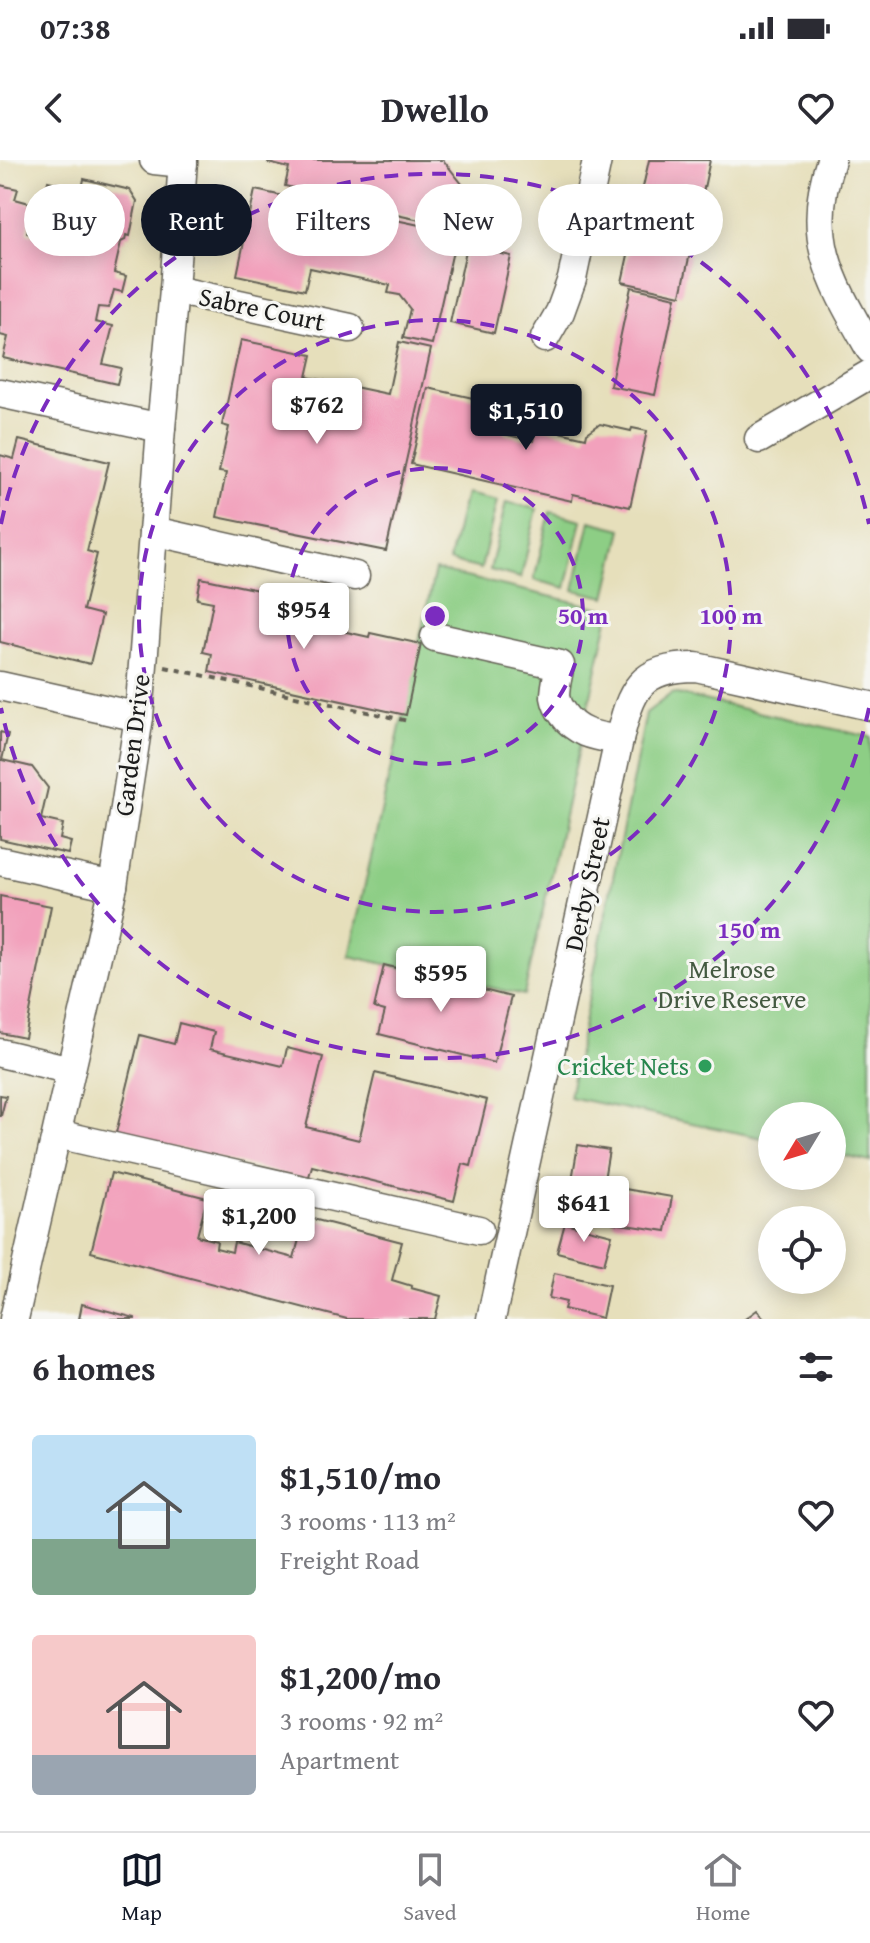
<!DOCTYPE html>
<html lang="en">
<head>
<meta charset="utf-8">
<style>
  :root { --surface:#fff; --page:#f2f2f3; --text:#2b2b33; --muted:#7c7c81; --line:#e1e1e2; --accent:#111827 }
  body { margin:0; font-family:"Gentium Book Plus",serif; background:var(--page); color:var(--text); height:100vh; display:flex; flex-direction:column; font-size:30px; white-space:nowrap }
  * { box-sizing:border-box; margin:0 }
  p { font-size:26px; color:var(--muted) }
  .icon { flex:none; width:44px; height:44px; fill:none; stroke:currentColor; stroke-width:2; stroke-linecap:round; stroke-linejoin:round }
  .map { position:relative; height:1159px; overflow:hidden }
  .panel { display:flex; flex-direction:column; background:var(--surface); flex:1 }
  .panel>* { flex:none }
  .guide { position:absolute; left:24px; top:24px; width:822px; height:72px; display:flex; gap:16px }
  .needle { width:52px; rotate:232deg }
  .tools { position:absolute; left:758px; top:942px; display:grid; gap:16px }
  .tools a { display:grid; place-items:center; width:88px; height:88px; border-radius:50%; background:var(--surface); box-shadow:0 4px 20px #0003; font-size:40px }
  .price { position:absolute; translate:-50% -68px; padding:0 18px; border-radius:8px; background:#fff; color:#222; font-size:26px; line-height:52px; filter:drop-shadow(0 2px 4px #0008) }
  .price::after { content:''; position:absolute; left:50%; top:48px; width:24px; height:18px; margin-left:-12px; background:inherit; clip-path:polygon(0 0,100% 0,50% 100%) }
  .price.current { background:var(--accent); color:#fff }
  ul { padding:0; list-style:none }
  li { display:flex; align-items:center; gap:24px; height:200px; padding:0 32px }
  li span { display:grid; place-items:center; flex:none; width:224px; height:160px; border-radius:8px; color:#555 }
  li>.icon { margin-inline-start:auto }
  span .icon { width:96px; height:96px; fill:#fffc; stroke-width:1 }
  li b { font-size:34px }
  h2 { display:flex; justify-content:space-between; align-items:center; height:96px; padding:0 32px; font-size:34px }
  .tag { padding:0 28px; border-radius:36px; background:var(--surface); box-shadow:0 4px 20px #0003; font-size:28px; line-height:72px }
  .tag.current { background:var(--accent); color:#fff }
  .status { display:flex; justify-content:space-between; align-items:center; height:56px; padding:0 40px; background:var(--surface); direction:ltr }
  .status svg { height:22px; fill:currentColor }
  header { display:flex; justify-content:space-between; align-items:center; height:104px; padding:0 32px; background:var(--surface); font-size:36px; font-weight:700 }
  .tab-bar { display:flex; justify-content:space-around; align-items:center; height:112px; border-top:2px solid var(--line); background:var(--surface); font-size:22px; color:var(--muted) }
  .tab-bar a { display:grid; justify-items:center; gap:4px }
  .tab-bar .current { color:var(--accent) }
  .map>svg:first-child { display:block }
  .green { fill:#8dce85; stroke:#547550; stroke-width:2 }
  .building { fill:#f2a1bc }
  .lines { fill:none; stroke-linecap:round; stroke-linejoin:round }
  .minor-casing { stroke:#636054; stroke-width:31 }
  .path { stroke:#636054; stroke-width:4; stroke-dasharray:6 6; stroke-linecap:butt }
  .minor { stroke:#fff; stroke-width:28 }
  .ring { fill:none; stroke:#7b2cbf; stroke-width:4; stroke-dasharray:14 10 }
  .leisure-dot { fill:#2e9e5b; stroke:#f6f6f2; stroke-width:3 }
  .labels { text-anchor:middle; stroke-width:6; stroke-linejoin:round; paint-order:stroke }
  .street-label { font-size:26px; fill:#1c1c1c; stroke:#f6f6f2 }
  .park-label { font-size:26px; fill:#445a41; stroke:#f6f6f2 }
  .leisure-label { font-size:26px; fill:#27864d; stroke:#f6f6f2; text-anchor:end }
  .centre { fill:#7b2cbf; stroke:#f6f6f2; stroke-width:4 }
  .ring-label { font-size:24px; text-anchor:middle; font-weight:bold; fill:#7b2cbf; stroke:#f6f6f2; stroke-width:6; stroke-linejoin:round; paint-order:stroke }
</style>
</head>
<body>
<div class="status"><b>07:38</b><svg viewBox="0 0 49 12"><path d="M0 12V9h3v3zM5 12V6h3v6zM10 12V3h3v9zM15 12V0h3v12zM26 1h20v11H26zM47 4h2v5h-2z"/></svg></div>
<header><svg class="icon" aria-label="back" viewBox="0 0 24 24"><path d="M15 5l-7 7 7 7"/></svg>Dwello<svg class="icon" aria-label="heart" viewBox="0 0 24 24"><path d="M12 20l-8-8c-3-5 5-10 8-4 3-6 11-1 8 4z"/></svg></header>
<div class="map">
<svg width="870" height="1159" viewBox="0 0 870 1159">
  <rect width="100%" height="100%" fill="#f6f6f2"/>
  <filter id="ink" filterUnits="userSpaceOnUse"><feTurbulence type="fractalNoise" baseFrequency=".0125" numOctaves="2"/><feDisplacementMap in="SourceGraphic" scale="16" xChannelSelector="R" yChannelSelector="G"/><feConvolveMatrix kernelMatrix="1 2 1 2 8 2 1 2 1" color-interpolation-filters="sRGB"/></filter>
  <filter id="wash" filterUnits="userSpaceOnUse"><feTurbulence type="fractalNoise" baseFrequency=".006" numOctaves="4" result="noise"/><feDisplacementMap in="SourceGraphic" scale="32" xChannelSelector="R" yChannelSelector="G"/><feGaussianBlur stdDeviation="1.8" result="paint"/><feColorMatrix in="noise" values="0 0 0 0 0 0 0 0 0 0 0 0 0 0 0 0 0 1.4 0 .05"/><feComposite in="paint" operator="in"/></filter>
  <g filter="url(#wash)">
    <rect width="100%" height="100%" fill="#e6dfbb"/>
    <!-- green -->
    <g class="green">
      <polygon points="465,333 497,340 481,409 449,401"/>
      <polygon points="506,342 537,349 521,418 490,410"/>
      <polygon points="550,352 582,360 566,428 534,420"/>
      <polygon points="590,361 622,369 606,437 574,430"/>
      <polygon points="435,410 610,450 524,835 349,796"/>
      <polygon points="672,533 870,577 870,1002 832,993 832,956 772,956 772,980 569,937 646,553"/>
    </g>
    <g id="blocks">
      <!-- building -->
      <g class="building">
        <polygon points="269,0 443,0 466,29 457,68 355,46 356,42 285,26 289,8 268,3"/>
        <polygon points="649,0 710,0 681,135 622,122"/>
        <polygon points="84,19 130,30 137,41 130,76 126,75 125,80 121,82 114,113 126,116 122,132 114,130 109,148 98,147 95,162 113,166 103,204 121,208 117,224 3,198 8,177 0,175 0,25 18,29 15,39 33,44 27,73 69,82 75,55 49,49 44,41 48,21 82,29"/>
        <polygon points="255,30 457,73 432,184 403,178 410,149 399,135 388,133 390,125 310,108 305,130 237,115"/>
        <polygon points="467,86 511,96 494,173 450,163"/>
        <polygon points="631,127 676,137 655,235 610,226"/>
        <polygon points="241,180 312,195 307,217 388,234 399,182 431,189 386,391 217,357 226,313 219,312 229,267 222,265"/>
        <polygon points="428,228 509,246 504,274 533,281 537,267 586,278 587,273 600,264 631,271 632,268 647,271 630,347 573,334 572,341 411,304"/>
        <polygon points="19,280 109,302 87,391 97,394 83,450 102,455 90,504 0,482 0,295 14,299"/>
        <polygon points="201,418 292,437 288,459 369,477 370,473 421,484 406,555 209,512 212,494 203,492 213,442 197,439"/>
        <polygon points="0,572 8,574 2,600 32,607 48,628 41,659 63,664 60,679 71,682 68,694 0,679"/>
        <polygon points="0,736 51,746 25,878 0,873"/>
        <polygon points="384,805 511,837 494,903 379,874 385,851 374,848"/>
        <polygon points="179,863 214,872 210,889 283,906 287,888 323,897 306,967 359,980 375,913 487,940 471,1006 463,1004 454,1041 312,1006 308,1020 116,973 140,875 174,884"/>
        <polygon points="0,935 6,936 1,956 0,956"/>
        <polygon points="578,985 609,990 598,1055 567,1049"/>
        <polygon points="111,1013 207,1038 197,1076 217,1081 216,1088 232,1092 234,1082 294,1098 305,1057 402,1082 392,1120 412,1126 411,1128 441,1136 435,1159 347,1159 91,1092"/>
        <polygon points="619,1028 672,1037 666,1071 613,1063"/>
        <polygon points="565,1063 612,1075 604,1104 557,1092"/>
        <polygon points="554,1113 609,1125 602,1158 564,1149 566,1142 549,1138"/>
        <polygon points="82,1144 135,1158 135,1159 79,1159"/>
        <polygon points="757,1150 765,1159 745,1159"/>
      </g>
    </g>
  </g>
  <g filter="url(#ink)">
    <use href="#blocks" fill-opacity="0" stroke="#636054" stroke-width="2"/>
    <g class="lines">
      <defs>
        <g id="minor">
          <polyline points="154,0 183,3"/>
          <path d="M831,0C804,79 832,122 870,189"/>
          <polyline points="174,130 350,168"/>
          <polyline points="545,178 560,152 572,119 597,0"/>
          <polyline points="0,233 161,268"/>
          <polyline points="759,279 870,214"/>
          <polyline points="153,371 355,416"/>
          <path d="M435,477L560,505C558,515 555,526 555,537C556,543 559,549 563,554C577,574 596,576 619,580"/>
          <polyline points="0,526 139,557"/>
          <polyline points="0,701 113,726"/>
          <polyline points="0,893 71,910"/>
          <polyline points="57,974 479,1070"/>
          <polyline points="14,1159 113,726 139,557 161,268 174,130 183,0"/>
          <path d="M491,1159L619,580C631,530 639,507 696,507L870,546"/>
        </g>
      </defs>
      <!-- minor casing -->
      <use href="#minor" class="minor-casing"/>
      <!-- path -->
      <polyline class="path" points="165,507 408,561"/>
      <!-- minor -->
      <use href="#minor" class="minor"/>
    </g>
  </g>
  <!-- distance rings -->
  <g class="ring">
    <circle cx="435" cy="456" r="148"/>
    <circle cx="435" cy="456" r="296"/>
    <path d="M869 548A444 444 0 0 1 1 548M1 364A444 444 0 0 1 869 364"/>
  </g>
  <!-- markers -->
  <circle class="leisure-dot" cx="705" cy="906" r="8"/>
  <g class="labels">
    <!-- street labels -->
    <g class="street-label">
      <text transform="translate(262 149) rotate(12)" y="9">Sabre Court</text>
      <text transform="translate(132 585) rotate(-83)" y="9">Garden Drive</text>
      <text transform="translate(587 724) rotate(-78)" y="9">Derby Street</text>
    </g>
    <!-- park labels -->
    <g class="park-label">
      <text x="732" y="818">Melrose<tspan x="732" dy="30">Drive Reserve</tspan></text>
    </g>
    <!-- leisure labels -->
    <g class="leisure-label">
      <text x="689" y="915">Cricket Nets</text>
    </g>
  </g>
  <circle cx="435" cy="456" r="12" class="centre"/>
  <g class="ring-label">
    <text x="583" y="464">50 m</text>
    <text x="731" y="464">100 m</text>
    <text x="749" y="778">150 m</text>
  </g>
</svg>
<div class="tools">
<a><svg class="needle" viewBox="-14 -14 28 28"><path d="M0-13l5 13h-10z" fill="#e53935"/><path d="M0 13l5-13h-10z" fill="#7c7c81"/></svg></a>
<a><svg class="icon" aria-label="locate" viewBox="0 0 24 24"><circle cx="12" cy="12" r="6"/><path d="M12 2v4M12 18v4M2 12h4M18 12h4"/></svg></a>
</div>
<b class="price" style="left:317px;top:286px">$762</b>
<b class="price current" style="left:526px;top:292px">$1,510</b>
<b class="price" style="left:304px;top:491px">$954</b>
<b class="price" style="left:441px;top:854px">$595</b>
<b class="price" style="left:584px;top:1084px">$641</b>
<b class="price" style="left:259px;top:1097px">$1,200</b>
<div class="guide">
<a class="tag">Buy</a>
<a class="tag current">Rent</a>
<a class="tag">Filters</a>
<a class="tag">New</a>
<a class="tag">Apartment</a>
</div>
</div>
<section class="panel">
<h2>6 homes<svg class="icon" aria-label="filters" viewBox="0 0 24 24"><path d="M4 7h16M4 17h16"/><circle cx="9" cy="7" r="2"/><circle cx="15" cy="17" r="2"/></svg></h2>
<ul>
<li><span style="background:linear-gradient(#bfe0f5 65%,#7fa58c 0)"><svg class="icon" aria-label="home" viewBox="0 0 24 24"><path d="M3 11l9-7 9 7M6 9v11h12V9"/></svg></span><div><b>$1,510/mo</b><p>3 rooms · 113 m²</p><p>Freight Road</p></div><svg class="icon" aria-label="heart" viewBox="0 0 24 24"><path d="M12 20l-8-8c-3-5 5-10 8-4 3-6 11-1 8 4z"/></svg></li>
<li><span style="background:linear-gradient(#f6c9c9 75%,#9aa5b1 0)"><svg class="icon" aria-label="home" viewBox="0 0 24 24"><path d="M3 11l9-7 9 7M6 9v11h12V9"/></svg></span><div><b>$1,200/mo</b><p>3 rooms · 92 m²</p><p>Apartment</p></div><svg class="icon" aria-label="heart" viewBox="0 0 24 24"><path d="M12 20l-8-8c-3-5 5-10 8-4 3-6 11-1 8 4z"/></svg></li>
</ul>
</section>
<nav class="tab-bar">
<a class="current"><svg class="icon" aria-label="map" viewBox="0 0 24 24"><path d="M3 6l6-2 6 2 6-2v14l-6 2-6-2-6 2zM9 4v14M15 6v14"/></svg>Map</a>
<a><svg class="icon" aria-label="saved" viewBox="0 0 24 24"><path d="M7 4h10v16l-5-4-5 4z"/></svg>Saved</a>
<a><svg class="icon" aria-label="home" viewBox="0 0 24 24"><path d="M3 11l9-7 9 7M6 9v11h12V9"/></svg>Home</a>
</nav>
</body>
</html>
